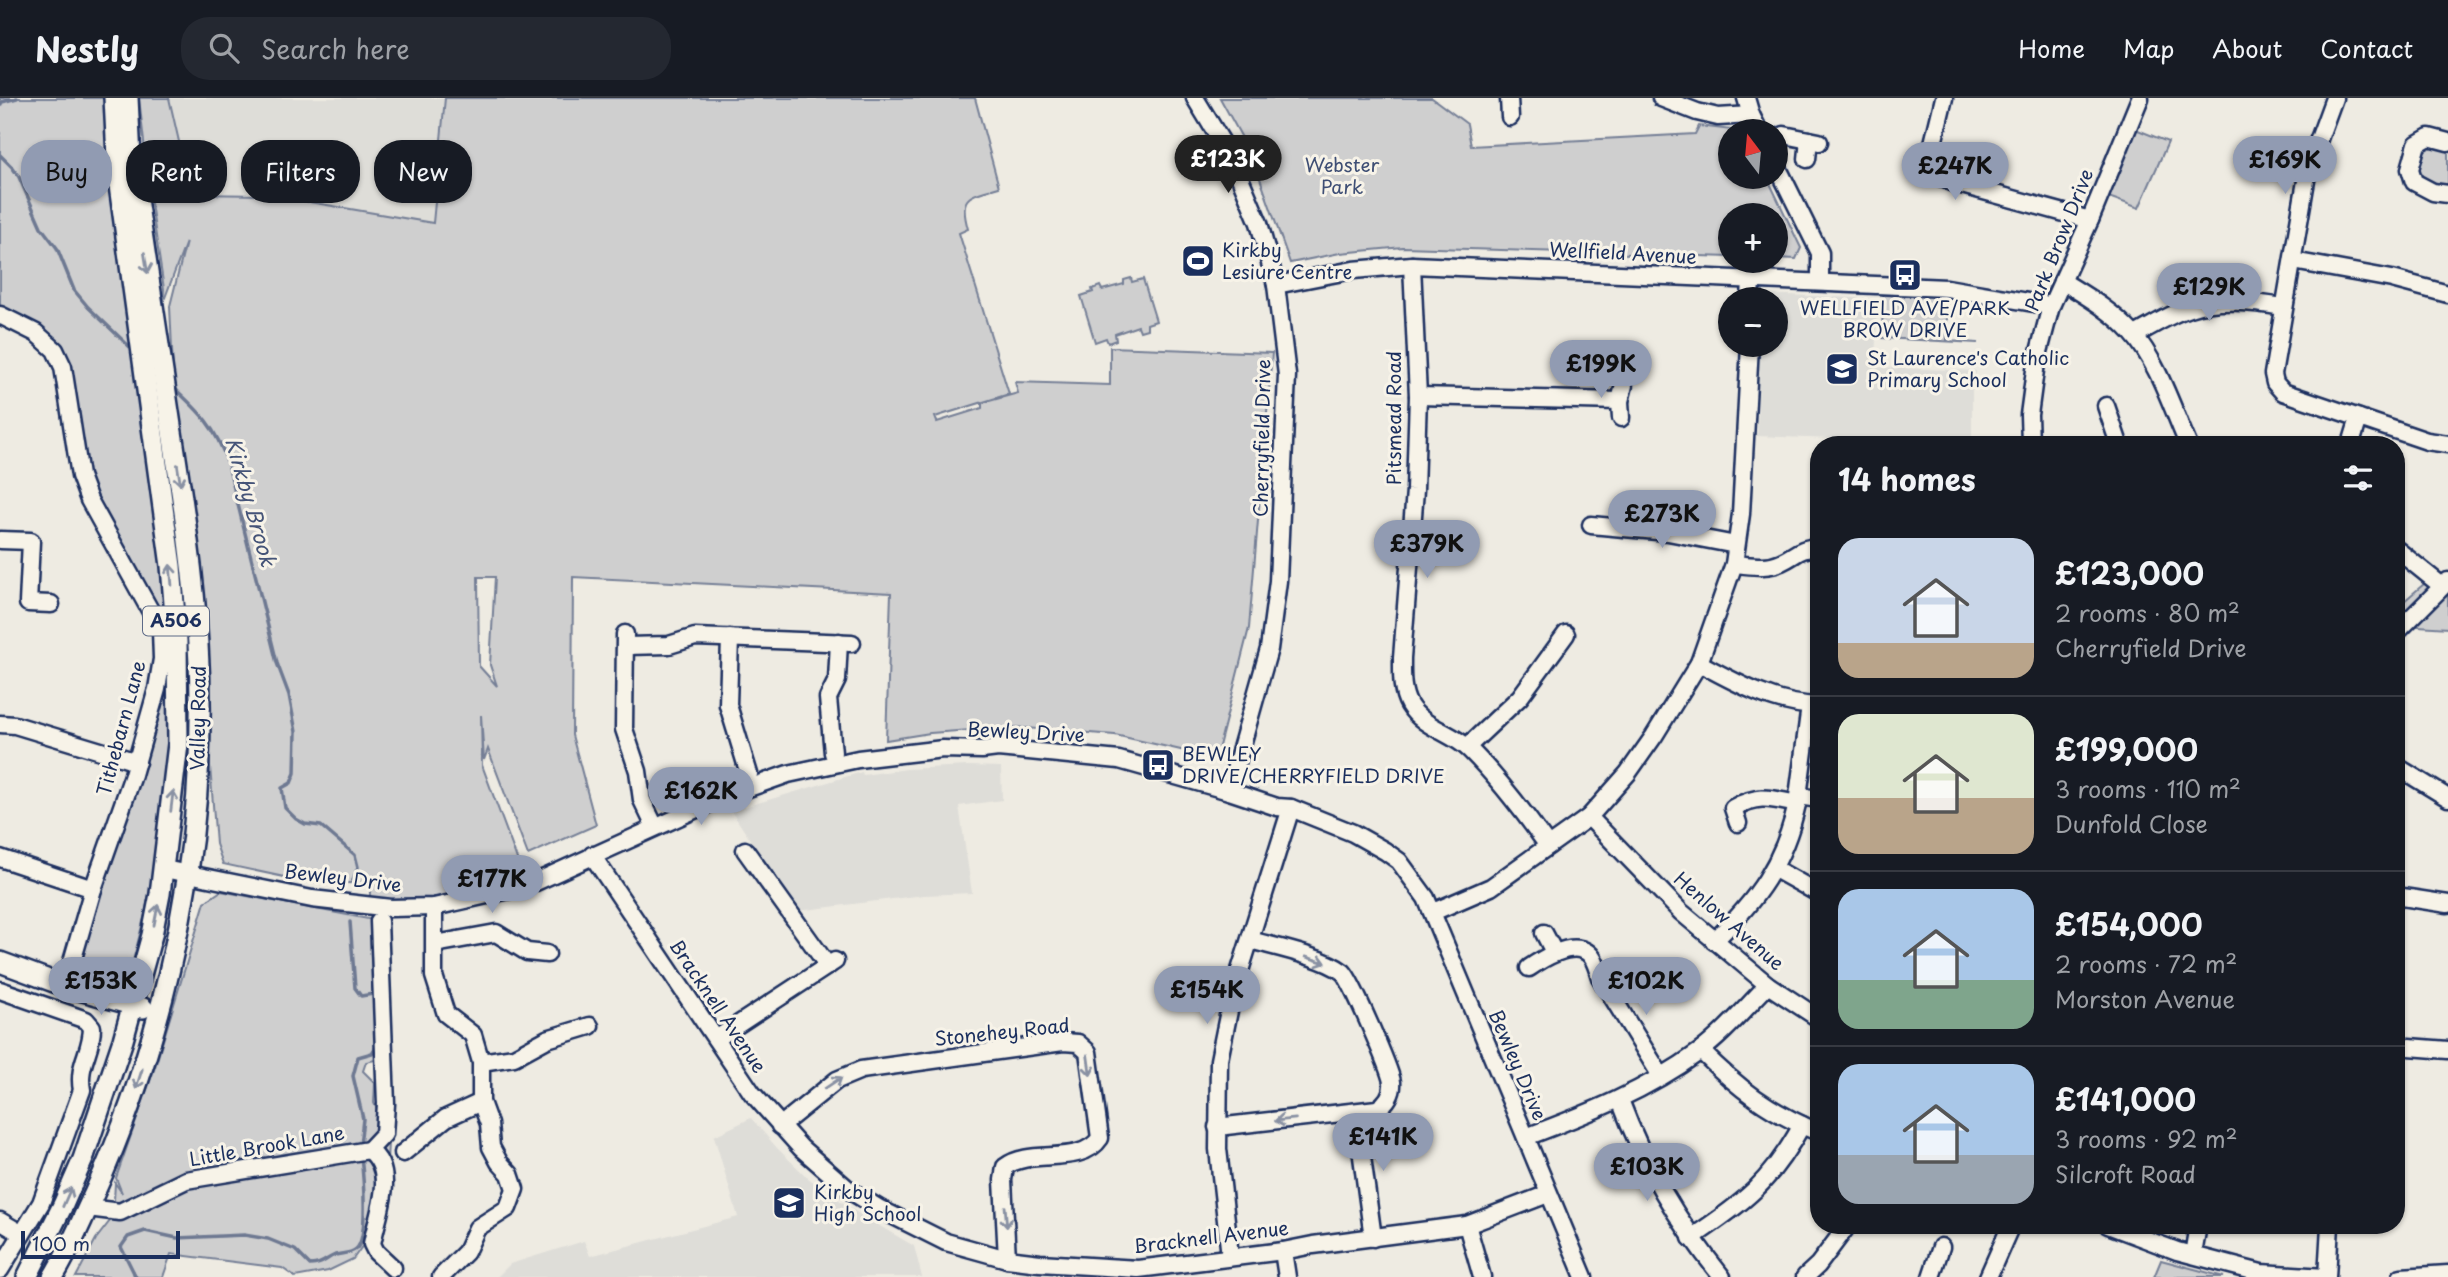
<!DOCTYPE html>
<html lang="en">
<head>
<meta charset="utf-8">
<style>
  :root { --surface:#171b24; --page:#242831; --text:#f1f3f6; --muted:#9ea1a6; --line:#363941; --accent:#919bb2 }
  body { margin:0; font-family:"Playpen Sans",sans-serif; background:var(--page); color:var(--text); height:100vh; display:flex; flex-direction:column; font-size:26px; white-space:nowrap }
  * { box-sizing:border-box; margin:0 }
  p { font-size:23px; color:var(--muted) }
  .icon { flex:none; width:38px; height:38px; fill:none; stroke:currentColor; stroke-width:2; stroke-linecap:round; stroke-linejoin:round }
  .map { position:relative; flex:1; overflow:hidden }
  .drawer { position:absolute; left:1810px; top:338px; width:595px; height:798px; display:flex; flex-direction:column; background:var(--surface); border-radius:28px; box-shadow:0 2px 5px #0004 }
  .drawer>* { flex:none }
  .guide { position:absolute; left:21px; top:42px; width:665px; height:63px; display:flex; gap:14px }
  .needle { width:46px; rotate:344deg }
  .tools { position:absolute; left:1718px; top:21px; display:grid; gap:14px }
  .tools a { display:grid; place-items:center; width:70px; height:70px; border-radius:50%; background:var(--surface); box-shadow:0 2px 5px #0004; font-size:35px }
  .scale { position:absolute; left:21px; bottom:18px; width:159px; box-sizing:border-box; padding-left:7px; border:4px solid #1b2f5e; border-top:0; font-size:19px; line-height:24px; white-space:nowrap; color:#1b2f5e; -webkit-text-stroke:5px #f7f3e8; paint-order:stroke }
  .price { position:absolute; translate:-50% -60px; padding:0 16px; border-radius:24px; background:var(--accent); color:#111; font-size:23px; line-height:46px; filter:drop-shadow(0 2px 4px #0008) }
  .price::after { content:''; position:absolute; left:50%; top:42px; width:21px; height:16px; margin-left:-10px; background:inherit; clip-path:polygon(0 0,100% 0,50% 100%) }
  .price.active { background:#222; color:#fff }
  ul { padding:0; list-style:none }
  li { display:flex; align-items:center; gap:21px; height:175px; padding:0 28px }
  li+li { border-top:2px solid var(--line) }
  li span { display:grid; place-items:center; flex:none; width:196px; height:140px; border-radius:21px; color:#555 }
  li>.icon { margin-inline-start:auto }
  span .icon { width:84px; height:84px; fill:#fffc; stroke-width:1 }
  li b { font-size:30px }
  h2 { display:flex; justify-content:space-between; align-items:center; height:84px; padding:0 28px; font-size:30px }
  .tag { padding:0 24px; border-radius:28px; background:var(--surface); box-shadow:0 2px 5px #0004; font-size:24px; line-height:63px }
  .tag.active { background:var(--accent); color:#111 }
  header { display:flex; align-items:center; gap:42px; box-sizing:border-box; height:98px; padding:0 35px; background:var(--surface); border-bottom:2px solid var(--line) }
  header strong { font-size:33px }
  nav { display:flex; gap:38px; margin-inline-start:auto; font-size:24px }
  .search { width:490px; height:63px; background:var(--page); display:flex; align-items:center; gap:18px; box-sizing:border-box; padding:0 24px; border-radius:28px; color:var(--muted); font-size:26px }
  .map>svg:first-child { display:block }
  .built { fill:#deddd8 }
  .green { fill:#cfcfcf; stroke:#757f96; stroke-width:2; fill-rule:evenodd }
  .lines { fill:none; stroke-linecap:round; stroke-linejoin:round }
  .stream { stroke:#6e7992; stroke-width:3.5 }
  .minor-casing { stroke:#1b2f5e; stroke-width:21 }
  .major-casing { stroke:#1b2f5e; stroke-width:24 }
  .minor { stroke:#f7f3e8; stroke-width:16 }
  .major { stroke:#f7f3e8; stroke-width:19 }
  .oneway { stroke:#8991a3 }
  .labels { text-anchor:middle; stroke-width:6; stroke-linejoin:round; paint-order:stroke }
  .shield { fill:#f7f3e8; stroke:#5d6a87; stroke-width:2 }
  .shield-label { font-size:18px; font-weight:bold; fill:#1b2f5e }
  .park-label { font-size:19px; fill:#3f4f75; stroke:#f7f3e8 }
  .street-label { font-size:19px; fill:#1b2f5e; stroke:#f7f3e8 }
  .poi-label { font-size:19px; fill:#1b2f5e; stroke:#f7f3e8; text-anchor:start }
  .water-label { font-size:21px; font-style:italic; fill:#455478; stroke:#f7f3e8 }
</style>
</head>
<body>
<header>
<strong>Nestly</strong>
<div class="search"><svg class="icon" aria-label="search" viewBox="0 0 24 24"><circle cx="10" cy="10" r="6"/><path d="M15 15l6 6"/></svg>Search here</div>
<nav><a>Home</a><a>Map</a><a>About</a><a>Contact</a></nav>
</header>
<div class="map">
<svg width="2448" height="1179" viewBox="0 0 2448 1179">
  <rect width="100%" height="100%" fill="#eeebe2"/>
  <filter id="ink" filterUnits="userSpaceOnUse"><feTurbulence type="fractalNoise" baseFrequency=".0143" numOctaves="2"/><feDisplacementMap in="SourceGraphic" scale="14" xChannelSelector="R" yChannelSelector="G"/><feConvolveMatrix kernelMatrix="1 2 1 2 8 2 1 2 1" color-interpolation-filters="sRGB"/></filter>
  <g filter="url(#ink)">
    <!-- built -->
    <g class="built">
      <polygon points="161,0 446,0 434,125 189,107"/>
      <polygon points="1765,196 1874,201 1877,205 1875,269 1976,273 1974,289 1972,289 1972,346 1882,346 1882,343 1757,338 1760,247 1776,247 1776,201 1762,201"/>
      <polygon points="968,668 1001,669 1002,702 959,708 972,795 924,797 798,813 731,713 862,674 863,677 907,671"/>
      <polygon points="751,1020 777,1050 808,1080 859,1116 914,1148 922,1179 497,1179 510,1166 584,1143 590,1158 738,1119 714,1038"/>
    </g>
    <!-- green -->
    <g class="green">
      <polygon points="0,0 109,0 168,533 94,403 84,375 72,276 0,209"/>
      <path d="M139,0H169L191,96L268,97L433,125L445,0H975L999,89C970,98 958,96 968,131L959,135L1009,296L935,319L937,324L982,310V305L1018,295L1015,284L1110,287V249L1272,255L1249,530L1216,660L1115,637L1013,629L930,635L886,642L891,495L573,479L572,637L596,727L528,757L488,651L484,662L481,617L482,667L527,788L482,798L370,807V786L303,783L223,766L216,746L206,615L200,467L173,272L170,208L186,144L163,205L164,191L151,105ZM478,479H495L490,567L497,588L479,568Z"/>
      <polygon points="1220,0 1432,0 1467,26 1471,48 1695,36 1699,28 1740,33 1731,33 1731,79 1767,79 1801,150 1796,161 1776,160 1776,117 1731,117 1731,159 1403,149 1340,155 1290,165 1252,58"/>
      <polygon points="2128,28 2168,44 2139,110 2100,96"/>
      <polygon points="2448,44 2448,88 2414,84 2417,46"/>
      <polygon points="1131,180 1132,184 1143,181 1156,223 1147,226 1147,231 1140,233 1138,228 1115,236 1116,242 1108,245 1106,240 1095,244 1081,198 1093,194 1092,191 1100,188 1102,192 1124,186 1124,182"/>
      <polygon points="1883,187 1947,190 1947,243 1978,245 1882,240"/>
      <polygon points="2432,479 2448,484 2448,530 2403,527 2396,535 2396,510"/>
      <polygon points="168,542 170,646 154,771 145,816 131,871 105,885 75,875"/>
      <polygon points="221,793 379,823 384,960 366,964 363,973 375,985 374,1005 385,1029 389,1026 384,1118 353,1161 328,1173 295,1179 282,1170 171,1156 163,1179 136,1179 133,1172 134,1179 76,1179 96,1141 113,1119 115,1085 122,1095 116,1080 155,969 205,804"/>
      <polygon points="2161,1162 2224,1179 2154,1179"/>
    </g>
    <g class="lines">
      <!-- stream -->
      <g class="stream">
        <polyline points="0,8 2,4 17,0"/>
        <polyline points="0,57 12,69 19,79 41,129 57,150 74,192 88,209 133,252"/>
        <path d="M172,288C200,314 216,329 228,366L277,565L289,597L296,634L295,675L291,685L282,690L285,710L296,721L305,726L321,728L355,757L358,769L352,785"/>
        <polyline points="350,824 355,890 361,898 373,896 376,899"/>
        <polyline points="360,1047 363,1021 353,978 358,959 372,955 377,947"/>
        <path d="M136,1179L121,1149L128,1139L145,1133L177,1140L244,1137L268,1141L295,1152L310,1167C322,1167 325,1161 335,1157C343,1155 350,1156 356,1151C369,1140 363,1076 361,1058"/>
      </g>
      <defs>
        <g id="minor">
          <polyline points="1195,0 1232,61 1259,125 1276,187 1287,277 1278,483 1269,551 1229,693"/>
          <polyline points="1509,0 1510,19"/>
          <polyline points="1661,0 1697,14 1718,19 1751,17"/>
          <polyline points="1746,0 1751,17 1759,33"/>
          <polyline points="1944,0 1929,62 1933,75 1951,84 2090,122"/>
          <polyline points="2334,0 2308,71 2273,276 2275,285 2283,294 2427,343 2448,346"/>
          <polyline points="1776,42 1784,37 1819,44"/>
          <polyline points="2448,44 2429,39 2417,46 2410,71 2414,84 2433,94 2448,96"/>
          <polyline points="1807,61 1809,42"/>
          <polyline points="1776,66 1820,155 1820,183"/>
          <polyline points="2293,163 2392,181 2448,196"/>
          <path d="M1412,167L1418,298L1415,392L1402,560C1402,576 1401,593 1409,607C1423,630 1452,634 1470,652C1499,681 1524,714 1548,748"/>
          <path d="M2062,183C2088,199 2112,213 2132,235C2157,262 2173,312 2188,346"/>
          <polyline points="1276,187 1353,172 1412,167 1947,190 2051,208"/>
          <polyline points="1750,201 1751,182"/>
          <polyline points="0,217 36,235 55,252 63,269 80,378 89,402 161,532 162,561 157,591 132,680 93,791 65,888"/>
          <path d="M2135,237C2152,228 2170,216 2189,210C2219,200 2253,204 2283,209"/>
          <polyline points="1418,298 1620,303"/>
          <polyline points="2106,308 2119,346"/>
          <polyline points="1621,320 1620,303 1624,287"/>
          <polyline points="2030,346 2029,317 2036,265 2051,208 2090,122 2140,0"/>
          <polyline points="2351,346 2359,320"/>
          <polyline points="1591,427 1668,434 1736,447"/>
          <polyline points="0,442 31,443 28,505 51,506"/>
          <polyline points="2396,451 2442,488"/>
          <path d="M1734,466C1750,467 1766,471 1781,464C1798,456 1797,451 1818,449"/>
          <polyline points="2396,535 2448,483"/>
          <polyline points="625,536 624,631 638,673 642,702 655,729"/>
          <polyline points="730,540 728,607 749,676"/>
          <polyline points="626,548 669,547 695,539 852,545"/>
          <path d="M1699,565C1736,585 1775,607 1818,608"/>
          <polyline points="0,626 15,627 137,664"/>
          <polyline points="1467,649 1520,599 1566,536"/>
          <polyline points="833,655 828,600 837,582 839,544"/>
          <polyline points="2396,668 2448,700"/>
          <polyline points="1799,698 1818,701"/>
          <polyline points="1589,719 1681,814 1768,887 1818,920"/>
          <path d="M1738,725L1733,710C1759,696 1769,700 1797,706"/>
          <polyline points="745,752 828,868"/>
          <polyline points="592,757 752,995 801,1050 849,1092 880,1111 946,1144 1007,1161 1040,1165 1138,1171 1283,1153 1313,1147 1467,1127 1548,1096"/>
          <polyline points="0,760 93,791"/>
          <polyline points="164,771 312,801 391,810 434,809 527,788 723,699 788,676 858,661 943,651 982,652 998,650 1119,662 1229,693 1277,709 1291,710 1353,735 1385,753 1399,763 1426,800 1584,1179"/>
          <polyline points="1775,771 1818,795"/>
          <polyline points="2396,798 2448,806"/>
          <polyline points="434,809 434,878 446,916 473,937 481,964 481,1004 489,1026 491,1049 499,1064 510,1076 515,1091 508,1110 477,1130 466,1154 441,1179"/>
          <polyline points="1433,814 1491,789 1589,719 1628,675 1654,638 1699,565 1734,466 1741,416 1750,247"/>
          <polyline points="1544,835 1554,854"/>
          <path d="M1714,843C1757,802 1784,765 1797,706L1810,608"/>
          <polyline points="435,846 496,835 527,854 547,856"/>
          <path d="M1529,870C1542,861 1571,843 1587,854C1595,859 1597,871 1600,879L1661,978"/>
          <path d="M0,892L86,922L92,929C92,954 77,966 82,992L41,1105L0,1172"/>
          <polyline points="716,941 835,863"/>
          <polyline points="2396,948 2448,952"/>
          <path d="M1701,953C1738,990 1769,1014 1818,1034"/>
          <polyline points="481,964 514,959 547,941 590,928"/>
          <path d="M1620,1002C1645,1069 1677,1123 1722,1179"/>
          <polyline points="1356,1014 1373,1140"/>
          <path d="M780,1028L837,982L861,972L1063,944L1078,945L1088,954L1100,1040C1081,1069 1030,1049 1005,1069L1003,1082L1007,1161"/>
          <path d="M1217,1029L1377,1011C1387,1005 1393,995 1392,984C1390,971 1351,881 1343,874C1324,859 1275,849 1250,842"/>
          <path d="M1526,1039C1587,1016 1646,993 1699,954C1723,937 1747,908 1768,887"/>
          <polyline points="369,1052 384,1036 386,1006 379,823"/>
          <polyline points="403,1055 446,1020 481,1004"/>
          <path d="M88,1110L120,1114L186,1082L369,1052C398,1074 377,1116 372,1146L376,1154L393,1170"/>
          <polyline points="0,1123 22,1136"/>
          <polyline points="1467,1127 1482,1179"/>
          <polyline points="2108,1127 2177,1153 2261,1175 2325,1179"/>
          <path d="M1691,1140C1745,1104 1770,1085 1802,1027"/>
          <polyline points="1283,1153 1287,1179"/>
          <polyline points="2193,1157 2198,1127"/>
          <polyline points="1230,1158 1218,1051 1219,962 1232,898 1291,710"/>
          <polyline points="1805,1179 1818,1167 1848,1127"/>
          <polyline points="1931,1179 1941,1149"/>
          <polyline points="1988,1179 2011,1127"/>
          <polyline points="2327,1179 2330,1127"/>
          <polyline points="2401,1179 2448,1176"/>
        </g>
        <g id="major">
          <polyline points="0,864 65,888 143,910"/>
          <polyline points="27,1179 63,1107 83,1061 123,942 152,837 160,796 178,646 177,543 171,468 118,80 114,0"/>
          <path d="M53,1179C69,1153 81,1124 94,1096C170,928 210,731 198,546C194,475 183,405 172,334C158,243 144,152 131,61L128,0"/>
        </g>
      </defs>
      <!-- minor casing -->
      <use href="#minor" class="minor-casing"/>
      <!-- major casing -->
      <use href="#major" class="major-casing"/>
      <!-- minor -->
      <use href="#minor" class="minor"/>
      <!-- major -->
      <use href="#major" class="major"/>
    </g>
    <!-- one-way arrows -->
    <defs><path id="oneway-shaft" d="M-6 0H5M1.5-3L5.5 0L1.5 3" fill="none" stroke-width="1.6" stroke-linecap="round" stroke-linejoin="round" transform="scale(1.75)"/></defs>
    <g class="oneway">
      <use href="#oneway-shaft" transform="translate(146 165) rotate(81)"/>
      <use href="#oneway-shaft" transform="translate(179 377) rotate(81)"/>
      <use href="#oneway-shaft" transform="translate(171 477) rotate(-95)"/>
      <use href="#oneway-shaft" transform="translate(172 703) rotate(-83)"/>
      <use href="#oneway-shaft" transform="translate(156 817) rotate(-79)"/>
      <use href="#oneway-shaft" transform="translate(1316 862) rotate(17)"/>
      <use href="#oneway-shaft" transform="translate(1089 967) rotate(82)"/>
      <use href="#oneway-shaft" transform="translate(139 981) rotate(108)"/>
      <use href="#oneway-shaft" transform="translate(833 985) rotate(-34)"/>
      <use href="#oneway-shaft" transform="translate(1285 1022) rotate(174)"/>
      <use href="#oneway-shaft" transform="translate(67 1099) rotate(-66)"/>
      <use href="#oneway-shaft" transform="translate(1006 1119) rotate(85)"/>
    </g>
  </g>
  <!-- icons -->
  <defs>
    <symbol id="stadium-square" viewBox="-11 -11 22 22"><rect x="-9" y="-9" width="18" height="18" rx="4" fill="#1b2f5e" stroke="#f7f3e8"/><path d="M0-5a6.5 5 0 1 0 0 10a6.5 5 0 1 0 0-10ZM-3.5-1.8h7v3.6h-7Z" fill="#fff"/></symbol>
    <symbol id="bus-square" viewBox="-11 -11 22 22"><rect x="-9" y="-9" width="18" height="18" rx="4" fill="#1b2f5e" stroke="#f7f3e8"/><path d="M-5-6H5V4H4V6H2V4H-2V6H-4V4H-5ZM-3.5-4V0h7V-4ZM-3.5 1.2v1.5H-2V1.2ZM2 1.2v1.5H3.5V1.2Z" fill="#fff"/></symbol>
    <symbol id="school-square" viewBox="-11 -11 22 22"><rect x="-9" y="-9" width="18" height="18" rx="4" fill="#1b2f5e" stroke="#f7f3e8"/><path d="M0-5L7-2L0 1L-7-2ZM-4 1L0 2.5L4 1V4Q0 6-4 4Z" fill="#fff"/></symbol>
  </defs>
  <g fill-rule="evenodd">
    <use href="#stadium-square" x="1179" y="144" width="38" height="38"/>
    <use href="#bus-square" x="1886" y="158" width="38" height="38"/>
    <use href="#school-square" x="1823" y="252" width="38" height="38"/>
    <use href="#bus-square" x="1139" y="648" width="38" height="38"/>
    <use href="#school-square" x="770" y="1086" width="38" height="38"/>
  </g>
  <g class="labels">
    <!-- shield labels -->
    <rect class="shield" x="143" y="508.5" width="66" height="29" rx="5"/>
    <g class="shield-label">
      <text x="176" y="529">A506</text>
    </g>
    <!-- park labels -->
    <g class="park-label">
      <text x="1342" y="74">Webster<tspan x="1342" dy="22">Park</tspan></text>
    </g>
    <!-- street labels -->
    <g class="street-label">
      <text transform="translate(2059 142) rotate(-68)" y="7">Park Brow Drive</text>
      <text transform="translate(1623 155) rotate(3)" y="7">Wellfield Avenue</text>
      <text transform="translate(1394 320) rotate(-90)" y="7">Pitsmead Road</text>
      <text transform="translate(1262 340) rotate(-89)" y="7">Cherryfield Drive</text>
      <text transform="translate(198 620) rotate(-89)" y="7">Valley Road</text>
      <text transform="translate(121 630) rotate(-75)" y="7">Tithebarn Lane</text>
      <text transform="translate(1026 634) rotate(3)" y="7">Bewley Drive</text>
      <text transform="translate(343 780) rotate(7)" y="7">Bewley Drive</text>
      <text transform="translate(1729 823) rotate(41)" y="7">Henlow Avenue</text>
      <text transform="translate(718 908) rotate(56)" y="7">Bracknell Avenue</text>
      <text transform="translate(1002 934) rotate(-6)" y="7">Stonehey Road</text>
      <text transform="translate(1518 967) rotate(67)" y="7">Bewley Drive</text>
      <text transform="translate(267 1048) rotate(-10)" y="7">Little Brook Lane</text>
      <text transform="translate(1211 1139) rotate(-7)" y="7">Bracknell Avenue</text>
    </g>
    <!-- poi labels -->
    <g class="poi-label">
      <text x="1222" y="159">Kirkby<tspan x="1222" dy="22">Lesiure Centre</tspan></text>
      <text x="1905" y="217" text-anchor="middle">WELLFIELD AVE/PARK<tspan x="1905" dy="22">BROW DRIVE</tspan></text>
      <text x="1867" y="267">St Laurence's Catholic<tspan x="1867" dy="22">Primary School</tspan></text>
      <text x="1182" y="663">BEWLEY<tspan x="1182" dy="22">DRIVE/CHERRYFIELD DRIVE</tspan></text>
      <text x="814" y="1101">Kirkby<tspan x="814" dy="22">High School</tspan></text>
    </g>
    <!-- water labels -->
    <g class="water-label">
      <text transform="translate(250 404) rotate(74)" y="7">Kirkby Brook</text>
    </g>
  </g>
</svg>
<div class="tools">
<a><svg class="needle" viewBox="-14 -14 28 28"><path d="M0-13l5 13h-10z" fill="#e53935"/><path d="M0 13l5-13h-10z" fill="#9ea1a6"/></svg></a>
<a>+</a>
<a>−</a>
</div>
<div class="scale">100 m</div>
<b class="price active" style="left:1228px;top:97px">£123K</b>
<b class="price" style="left:2285px;top:98px">£169K</b>
<b class="price" style="left:1955px;top:104px">£247K</b>
<b class="price" style="left:2209px;top:225px">£129K</b>
<b class="price" style="left:1601px;top:302px">£199K</b>
<b class="price" style="left:1662px;top:452px">£273K</b>
<b class="price" style="left:1427px;top:482px">£379K</b>
<b class="price" style="left:701px;top:729px">£162K</b>
<b class="price" style="left:492px;top:817px">£177K</b>
<b class="price" style="left:101px;top:919px">£153K</b>
<b class="price" style="left:1646px;top:919px">£102K</b>
<b class="price" style="left:1207px;top:928px">£154K</b>
<b class="price" style="left:1383px;top:1075px">£141K</b>
<b class="price" style="left:1647px;top:1105px">£103K</b>
<div class="guide">
<a class="tag active">Buy</a>
<a class="tag">Rent</a>
<a class="tag">Filters</a>
<a class="tag">New</a>
</div>
<section class="drawer">
<h2>14 homes<svg class="icon" aria-label="filters" viewBox="0 0 24 24"><path d="M4 7h16M4 17h16"/><circle cx="9" cy="7" r="2"/><circle cx="15" cy="17" r="2"/></svg></h2>
<ul>
<li><span style="background:linear-gradient(#c9d6e8 75%,#b9a48a 0)"><svg class="icon" aria-label="home" viewBox="0 0 24 24"><path d="M3 11l9-7 9 7M6 9v11h12V9"/></svg></span><div><b>£123,000</b><p>2 rooms · 80 m²</p><p>Cherryfield Drive</p></div></li>
<li><span style="background:linear-gradient(#dfe7d0 60%,#b9a48a 0)"><svg class="icon" aria-label="home" viewBox="0 0 24 24"><path d="M3 11l9-7 9 7M6 9v11h12V9"/></svg></span><div><b>£199,000</b><p>3 rooms · 110 m²</p><p>Dunfold Close</p></div></li>
<li><span style="background:linear-gradient(#a9c7e8 65%,#7fa58c 0)"><svg class="icon" aria-label="home" viewBox="0 0 24 24"><path d="M3 11l9-7 9 7M6 9v11h12V9"/></svg></span><div><b>£154,000</b><p>2 rooms · 72 m²</p><p>Morston Avenue</p></div></li>
<li><span style="background:linear-gradient(#a9c7e8 65%,#9aa5b1 0)"><svg class="icon" aria-label="home" viewBox="0 0 24 24"><path d="M3 11l9-7 9 7M6 9v11h12V9"/></svg></span><div><b>£141,000</b><p>3 rooms · 92 m²</p><p>Silcroft Road</p></div></li>
</ul>
</section>
</div>
</body>
</html>
